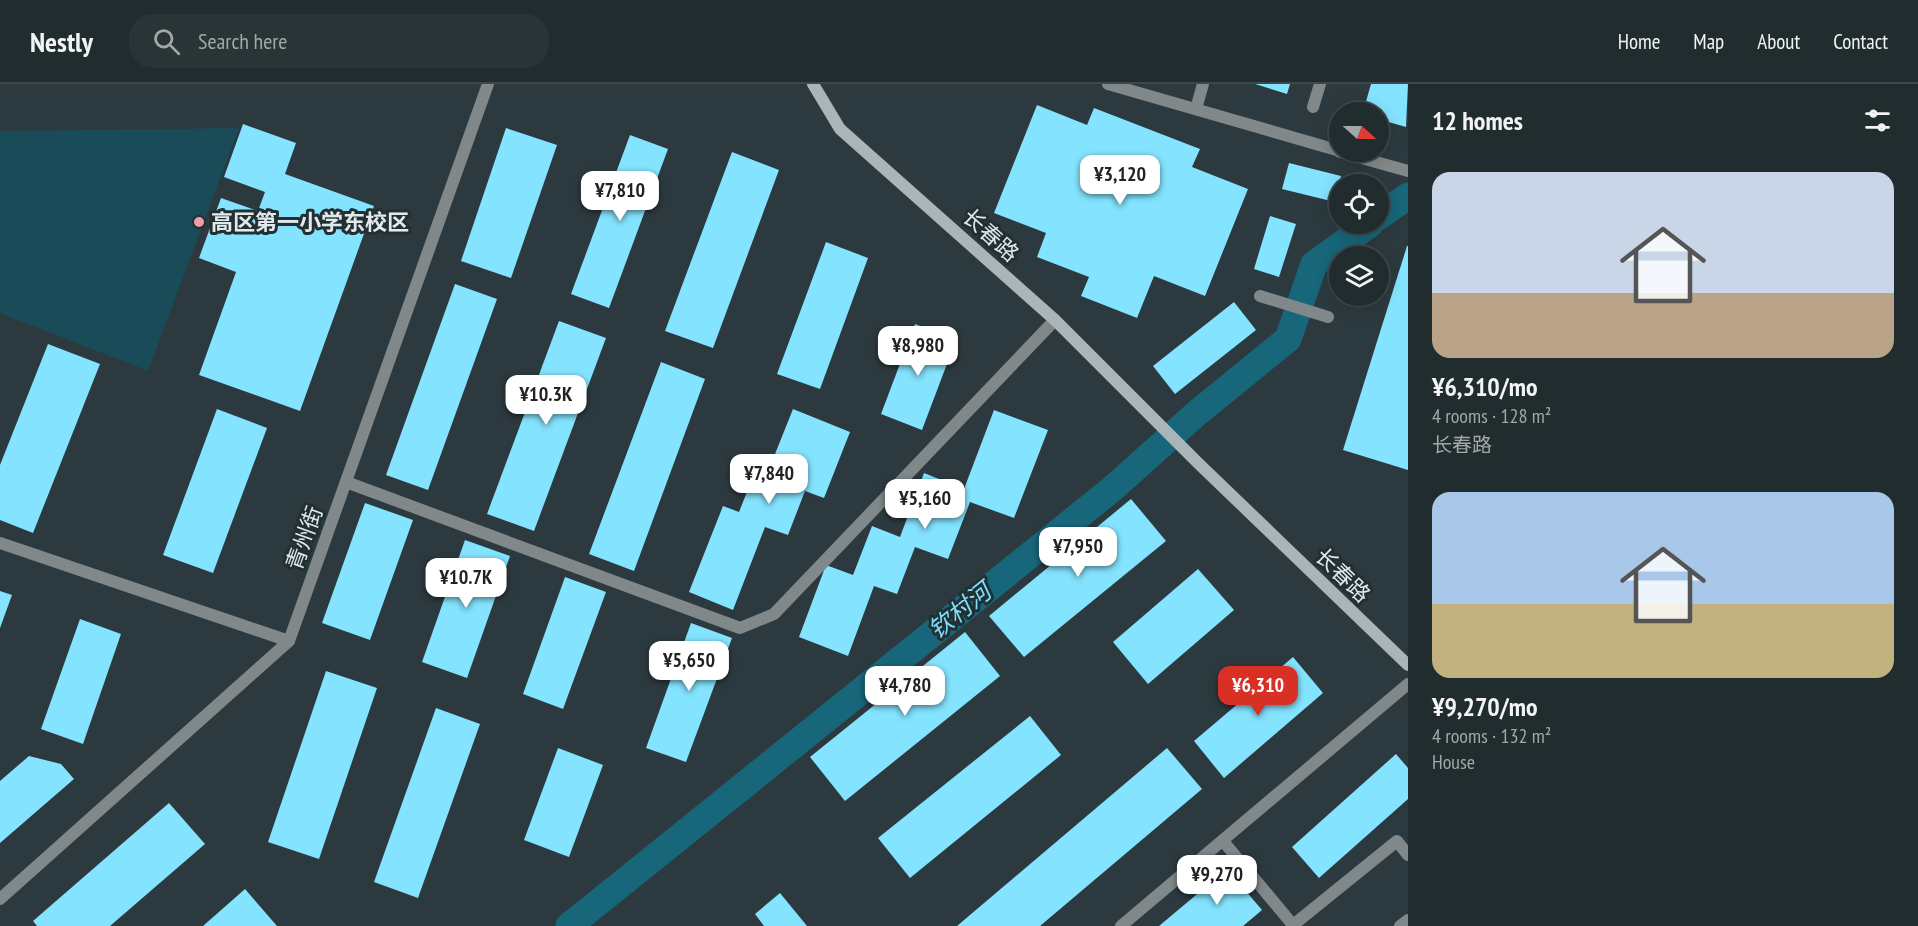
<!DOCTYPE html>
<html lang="en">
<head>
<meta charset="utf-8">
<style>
  :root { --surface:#212c2f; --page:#293437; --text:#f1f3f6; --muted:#a2a7aa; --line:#3e484b; --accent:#d93025 }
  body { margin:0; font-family:"PT Sans Narrow","Noto Sans SC",sans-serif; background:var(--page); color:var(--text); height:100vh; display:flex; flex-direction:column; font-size:22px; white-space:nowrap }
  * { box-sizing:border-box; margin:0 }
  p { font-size:20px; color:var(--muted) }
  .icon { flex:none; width:33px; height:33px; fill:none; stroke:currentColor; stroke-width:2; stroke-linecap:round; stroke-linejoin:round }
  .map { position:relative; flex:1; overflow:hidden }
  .drawer { display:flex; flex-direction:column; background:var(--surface); width:510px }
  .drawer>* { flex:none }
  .needle { width:39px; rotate:111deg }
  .buttons { position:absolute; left:1329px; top:18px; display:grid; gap:12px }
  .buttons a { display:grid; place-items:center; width:60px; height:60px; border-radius:50%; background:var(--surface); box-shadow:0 3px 15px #0003,0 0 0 2px var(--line); font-size:30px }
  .price { position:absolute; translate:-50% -51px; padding:0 14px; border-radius:12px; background:#fff; color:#222; font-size:20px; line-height:39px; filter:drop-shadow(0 2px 3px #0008) }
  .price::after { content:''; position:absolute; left:50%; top:36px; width:18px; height:14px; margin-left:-9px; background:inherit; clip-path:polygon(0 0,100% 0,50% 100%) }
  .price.active { background:var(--accent); color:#fff }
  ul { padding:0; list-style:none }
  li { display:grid; align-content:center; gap:12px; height:318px; padding:0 24px }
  li span { display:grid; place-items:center; height:186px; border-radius:18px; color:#555 }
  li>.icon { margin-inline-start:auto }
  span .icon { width:108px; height:108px; fill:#fffc; stroke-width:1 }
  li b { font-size:26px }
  h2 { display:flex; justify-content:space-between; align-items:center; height:72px; padding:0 24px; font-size:26px }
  header { display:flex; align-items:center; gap:36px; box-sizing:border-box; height:84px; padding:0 30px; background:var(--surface); border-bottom:2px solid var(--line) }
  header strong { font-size:28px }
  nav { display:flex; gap:33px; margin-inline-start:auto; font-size:21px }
  .search { width:420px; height:54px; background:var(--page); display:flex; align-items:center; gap:15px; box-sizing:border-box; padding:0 21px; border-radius:24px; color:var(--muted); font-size:22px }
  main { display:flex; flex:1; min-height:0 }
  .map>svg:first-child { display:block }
  .green { fill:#1a4b58 }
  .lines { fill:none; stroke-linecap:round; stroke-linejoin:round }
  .canal { stroke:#176679; stroke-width:27 }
  .building { fill:#84e3fe }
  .lane { stroke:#80888a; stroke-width:12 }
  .street { stroke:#80888a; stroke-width:12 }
  .secondary { stroke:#a9b5b8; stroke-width:12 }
  .poi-dot { fill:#f39aaa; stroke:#223034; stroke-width:2 }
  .labels { text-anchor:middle; stroke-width:6; stroke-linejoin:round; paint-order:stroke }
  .poi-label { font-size:22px; font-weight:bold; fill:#e0e9ec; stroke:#223034; text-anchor:start }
  .street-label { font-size:22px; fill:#e0e9ec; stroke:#223034 }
  .water-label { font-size:24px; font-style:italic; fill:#7ce0fd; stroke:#223034 }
</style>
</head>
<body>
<header>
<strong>Nestly</strong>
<div class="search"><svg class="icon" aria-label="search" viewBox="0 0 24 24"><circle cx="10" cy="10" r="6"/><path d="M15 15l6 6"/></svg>Search here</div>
<nav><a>Home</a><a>Map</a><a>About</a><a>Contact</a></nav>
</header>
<main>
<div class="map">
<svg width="1408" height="842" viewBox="0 0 1408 842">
  <rect width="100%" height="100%" fill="#2c3a3f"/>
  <!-- green -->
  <polygon class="green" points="239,44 148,287 0,229 0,47"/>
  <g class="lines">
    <!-- canal -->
    <g class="canal">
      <polyline points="1378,133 1408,112"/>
      <polyline points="569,842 1112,405 1197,329 1288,255 1314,180 1370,140"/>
    </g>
  </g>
  <!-- building -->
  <g class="building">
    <polygon points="1255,0 1290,0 1287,10"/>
    <polygon points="1371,0 1408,0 1406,43 1378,35 1378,28 1363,28"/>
    <polygon points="1037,21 1087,41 1094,24 1200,65 1192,83 1248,105 1205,212 1154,192 1137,234 1081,212 1089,193 1037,173 1046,149 994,129"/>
    <polygon points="243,40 296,59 285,90 374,122 300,327 199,291 236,188 199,174 221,114 258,127 265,108 224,93"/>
    <polygon points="506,44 557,61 511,194 461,177"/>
    <polygon points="630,51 668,65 609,224 571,210"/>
    <polygon points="732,68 779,86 713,264 665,247"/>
    <polygon points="1289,79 1341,92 1335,118 1282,105"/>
    <polygon points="1270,132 1296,140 1279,193 1254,185"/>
    <polygon points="826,158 868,174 820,305 777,290"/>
    <polygon points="1407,162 1408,162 1408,386 1343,366"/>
    <polygon points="455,200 497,215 428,406 386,391"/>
    <polygon points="1234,218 1256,246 1175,310 1153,282"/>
    <polygon points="559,237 606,254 534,447 487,430"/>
    <polygon points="915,240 956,256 922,346 881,330"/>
    <polygon points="48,260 100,280 33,449 0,436 0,381"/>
    <polygon points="661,278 705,295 634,487 589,470"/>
    <polygon points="217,325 267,344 213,489 163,471"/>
    <polygon points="793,325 850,348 824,414 805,407 788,451 765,443 733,526 689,508 723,422 739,428 756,385 767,390"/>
    <polygon points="994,326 1048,346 1014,434 970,418 948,475 915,463 897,510 874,502 848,572 799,553 826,481 853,491 872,442 900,453 924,389 964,405"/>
    <polygon points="1131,415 1166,457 1024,573 989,532"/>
    <polygon points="365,419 413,436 370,556 322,539"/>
    <polygon points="465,456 510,472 467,594 422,578"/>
    <polygon points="1198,485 1234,526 1148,600 1113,558"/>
    <polygon points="565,493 606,508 563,625 523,610"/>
    <polygon points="0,507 12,511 0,544"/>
    <polygon points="80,535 121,550 83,660 41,645"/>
    <polygon points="691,539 732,554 686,678 646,664"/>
    <polygon points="965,548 1000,592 845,717 810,673"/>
    <polygon points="1293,573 1323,609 1224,694 1194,657"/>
    <polygon points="326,587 377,604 319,775 268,758"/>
    <polygon points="436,624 480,640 418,814 374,798"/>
    <polygon points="1030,632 1061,671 910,794 878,754"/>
    <polygon points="558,664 603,681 569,773 524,756"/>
    <polygon points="1167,664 1202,705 1040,842 957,842"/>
    <polygon points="1396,670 1408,684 1408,715 1319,794 1292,763"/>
    <polygon points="29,672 61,680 74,695 0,759 0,697"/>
    <polygon points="169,719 205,760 110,842 37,842 33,837"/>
    <polygon points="1227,785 1262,826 1243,842 1159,842"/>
    <polygon points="245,805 277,842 203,842"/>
    <polygon points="780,809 807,842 764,842 755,830"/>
  </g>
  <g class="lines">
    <!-- lane -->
    <g class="lane">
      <polyline points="1313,23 1320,0"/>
      <polyline points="1196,25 1203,0"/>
      <polyline points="1260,212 1328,233"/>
      <polyline points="1121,842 1408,600"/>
    </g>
    <!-- street -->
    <g class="street">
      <polyline points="1108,0 1340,67"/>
      <polyline points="1340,68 1408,87"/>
      <polyline points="346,398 740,544 774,530 1055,236"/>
      <polyline points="0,459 289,557"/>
      <polyline points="1223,757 1293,841"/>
      <polyline points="0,815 289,557 488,0"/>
      <polyline points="1292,842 1397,757 1408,771"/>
      <polyline points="1400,842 1408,836"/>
    </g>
    <!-- secondary -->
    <polyline class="secondary" points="813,0 840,45 1055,236 1198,379 1408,581"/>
  </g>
  <!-- markers -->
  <circle class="poi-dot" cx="199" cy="138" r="6"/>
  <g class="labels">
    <!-- poi labels -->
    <g class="poi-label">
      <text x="211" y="146">高区第一小学东校区</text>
    </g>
    <!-- street labels -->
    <g class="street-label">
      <text transform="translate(991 151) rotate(42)" y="8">长春路</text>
      <text transform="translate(304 454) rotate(-70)" y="8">青州街</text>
      <text transform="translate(1343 491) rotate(44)" y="8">长春路</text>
    </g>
    <!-- water labels -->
    <g class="water-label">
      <text transform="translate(960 527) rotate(-39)" y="8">钦村河</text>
    </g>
  </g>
</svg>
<div class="buttons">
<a><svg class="needle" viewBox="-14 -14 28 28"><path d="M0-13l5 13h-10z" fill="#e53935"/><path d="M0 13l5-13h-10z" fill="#a2a7aa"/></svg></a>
<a><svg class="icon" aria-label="locate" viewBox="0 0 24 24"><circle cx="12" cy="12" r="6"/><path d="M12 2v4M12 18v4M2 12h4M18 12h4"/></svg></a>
<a><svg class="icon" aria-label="layers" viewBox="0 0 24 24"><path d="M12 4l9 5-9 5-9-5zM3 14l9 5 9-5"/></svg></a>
</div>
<b class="price" style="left:1120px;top:122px">¥3,120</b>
<b class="price" style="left:620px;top:138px">¥7,810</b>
<b class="price" style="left:918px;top:293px">¥8,980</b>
<b class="price" style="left:546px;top:342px">¥10.3K</b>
<b class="price" style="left:769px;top:421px">¥7,840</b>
<b class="price" style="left:925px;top:446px">¥5,160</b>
<b class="price" style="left:1078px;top:494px">¥7,950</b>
<b class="price" style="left:466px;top:525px">¥10.7K</b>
<b class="price" style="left:689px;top:608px">¥5,650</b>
<b class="price" style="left:905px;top:633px">¥4,780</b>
<b class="price active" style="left:1258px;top:633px">¥6,310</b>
<b class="price" style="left:1217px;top:822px">¥9,270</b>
</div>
<section class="drawer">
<h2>12 homes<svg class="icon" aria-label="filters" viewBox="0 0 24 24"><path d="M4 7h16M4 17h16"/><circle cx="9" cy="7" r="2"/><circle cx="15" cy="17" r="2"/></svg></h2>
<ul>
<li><span style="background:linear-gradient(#c9d6e8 65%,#b9a48a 0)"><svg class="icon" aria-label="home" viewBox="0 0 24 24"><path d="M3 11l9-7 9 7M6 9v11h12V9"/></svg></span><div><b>¥6,310/mo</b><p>4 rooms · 128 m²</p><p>长春路</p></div></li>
<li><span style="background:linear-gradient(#a9c7e8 60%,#c2b280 0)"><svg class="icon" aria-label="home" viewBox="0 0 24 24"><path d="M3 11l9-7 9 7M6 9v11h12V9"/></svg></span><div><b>¥9,270/mo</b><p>4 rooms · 132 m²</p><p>House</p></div></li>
</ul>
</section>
</main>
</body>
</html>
